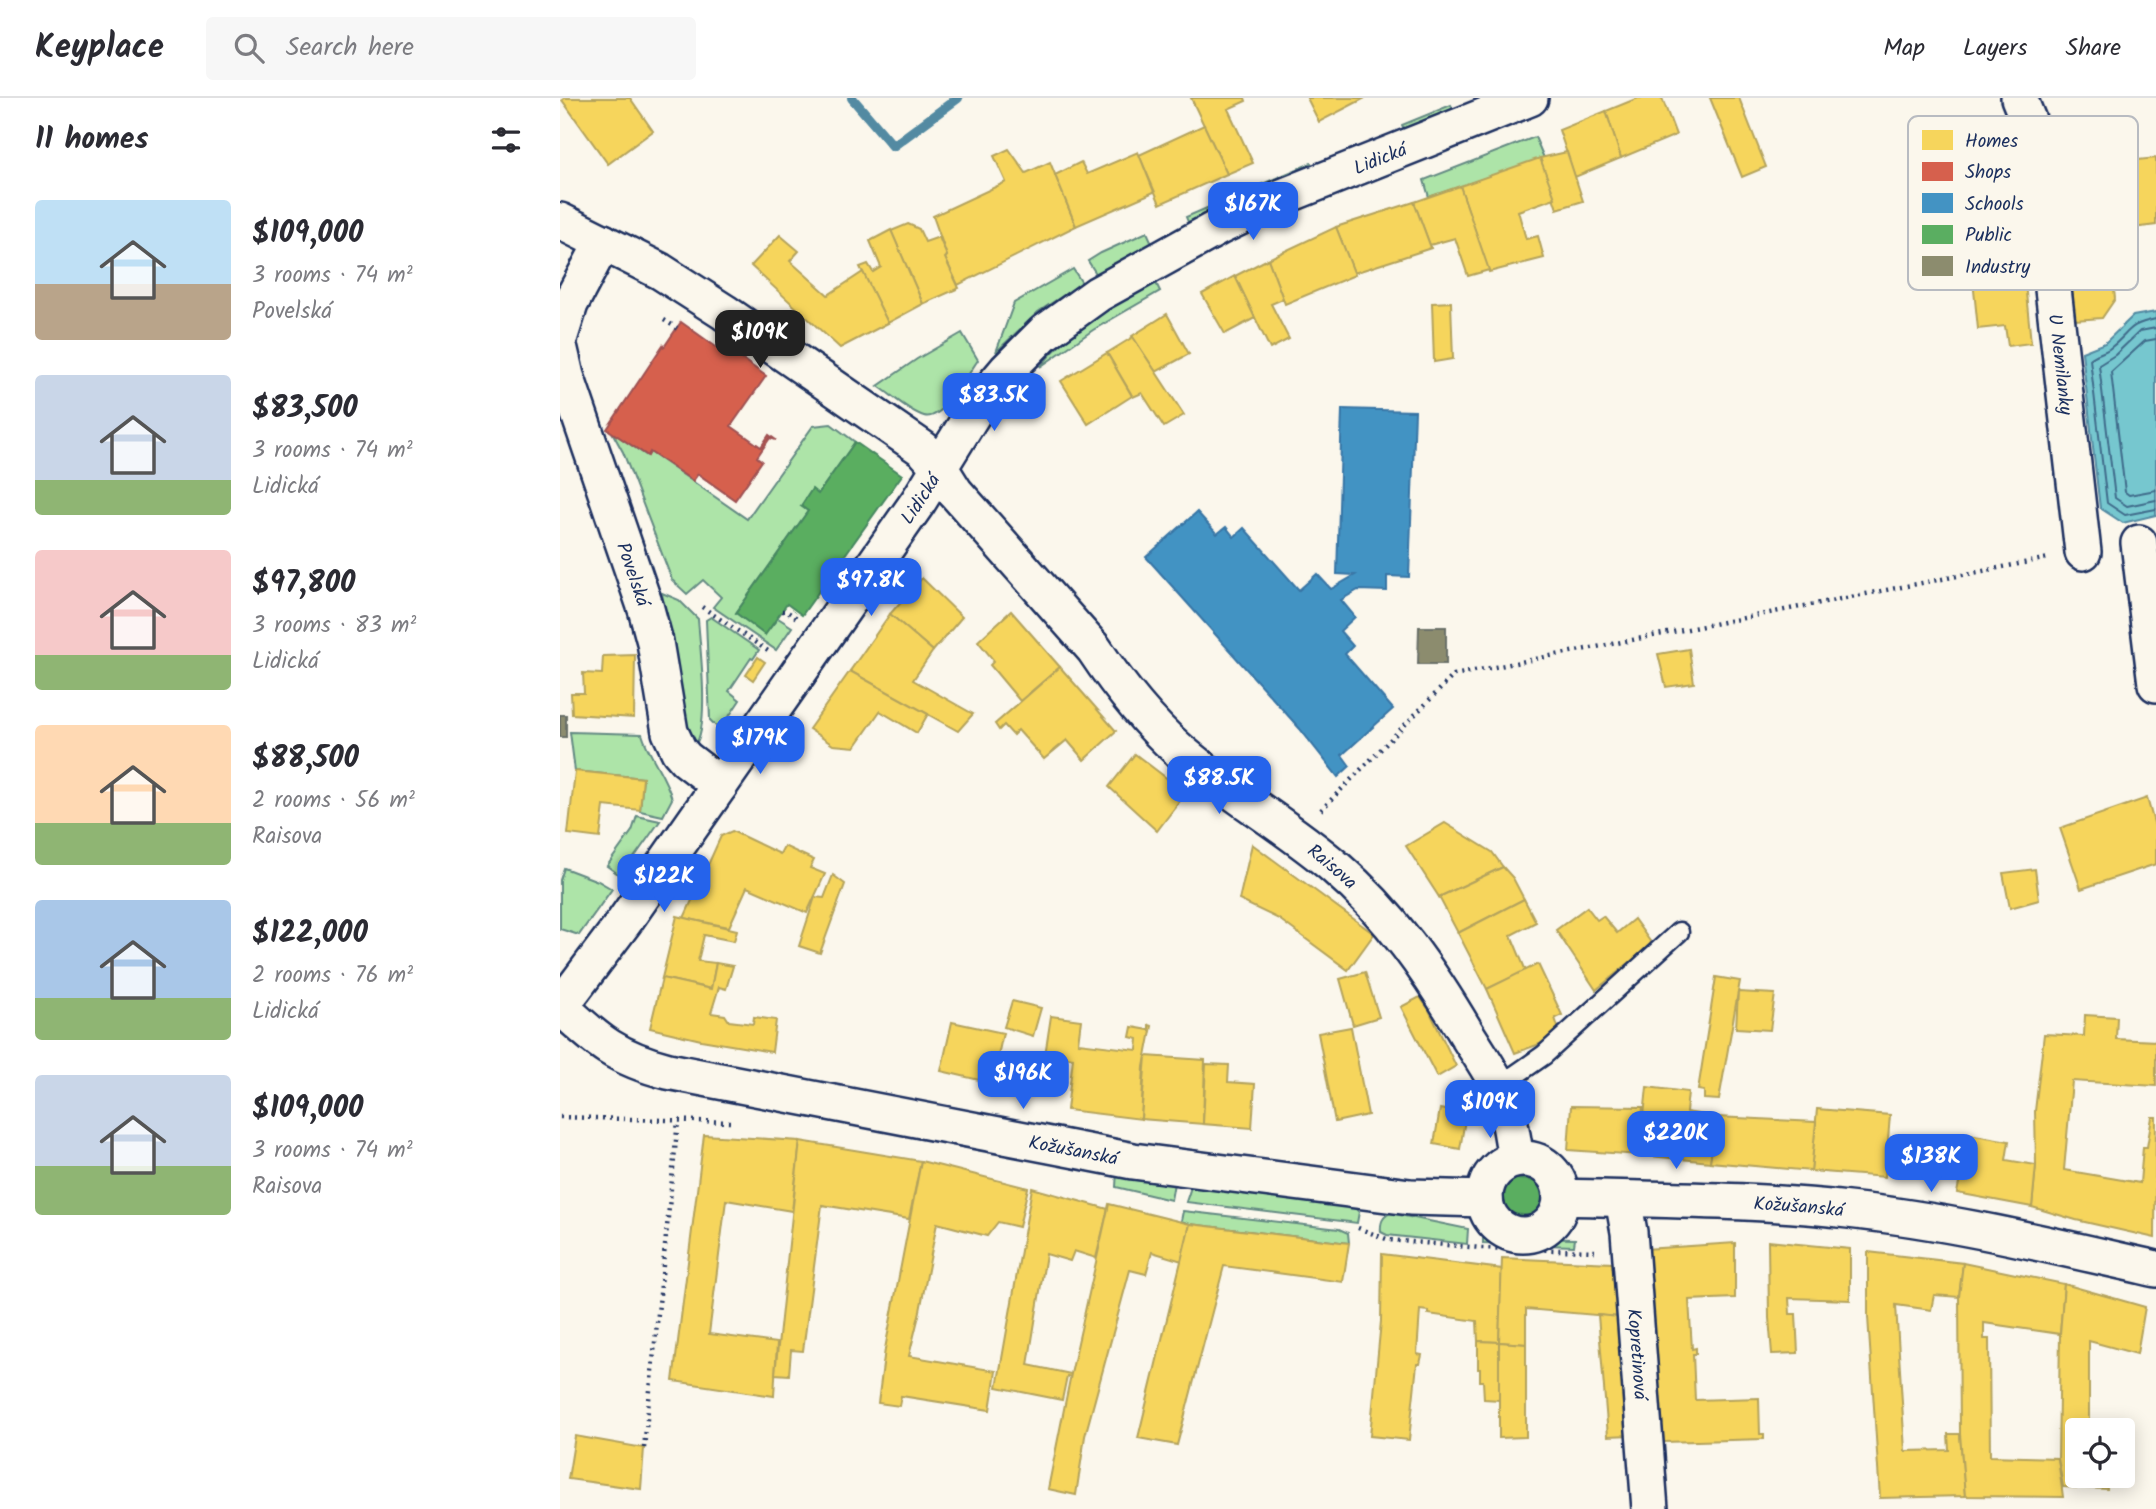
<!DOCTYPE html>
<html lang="en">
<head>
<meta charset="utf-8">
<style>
  :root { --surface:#fff; --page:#f7f7f7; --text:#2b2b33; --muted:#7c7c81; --line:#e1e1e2; --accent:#2563eb }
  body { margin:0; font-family:Kalam,sans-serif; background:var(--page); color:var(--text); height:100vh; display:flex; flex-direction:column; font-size:26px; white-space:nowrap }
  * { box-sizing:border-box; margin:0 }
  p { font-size:23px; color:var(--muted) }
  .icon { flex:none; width:38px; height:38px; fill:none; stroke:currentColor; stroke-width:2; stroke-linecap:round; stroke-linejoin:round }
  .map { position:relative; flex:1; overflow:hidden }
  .panel { display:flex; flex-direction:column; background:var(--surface); width:560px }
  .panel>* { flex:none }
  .buttons { position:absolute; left:1505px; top:1320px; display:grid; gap:14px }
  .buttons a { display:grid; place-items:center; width:70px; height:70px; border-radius:7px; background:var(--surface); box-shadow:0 4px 18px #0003; font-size:35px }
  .price { position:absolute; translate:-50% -60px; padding:0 16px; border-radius:14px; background:var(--accent); color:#fff; font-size:23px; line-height:46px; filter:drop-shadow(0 2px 4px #0008) }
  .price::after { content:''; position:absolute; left:50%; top:42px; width:21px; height:16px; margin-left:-10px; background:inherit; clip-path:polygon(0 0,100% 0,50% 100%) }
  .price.active { background:#222; color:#fff }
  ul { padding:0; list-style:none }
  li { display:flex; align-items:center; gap:21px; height:175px; padding:0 35px }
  li span { display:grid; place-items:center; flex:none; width:196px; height:140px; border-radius:7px; color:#555 }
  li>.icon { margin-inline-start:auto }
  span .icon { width:84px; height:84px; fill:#fffc; stroke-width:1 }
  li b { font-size:30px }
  h2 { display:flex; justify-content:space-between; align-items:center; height:84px; padding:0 35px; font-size:30px }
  header { display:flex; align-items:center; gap:42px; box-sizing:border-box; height:98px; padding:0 35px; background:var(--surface); border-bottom:2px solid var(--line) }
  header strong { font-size:33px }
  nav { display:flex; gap:38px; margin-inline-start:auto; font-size:24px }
  .search { width:490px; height:63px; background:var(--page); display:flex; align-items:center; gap:18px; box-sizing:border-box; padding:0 24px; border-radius:7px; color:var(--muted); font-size:26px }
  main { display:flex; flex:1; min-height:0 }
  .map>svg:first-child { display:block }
  .green { fill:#ade4a8; stroke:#648a83; stroke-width:2 }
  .water { fill:#76c7cf; stroke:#528aa2; stroke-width:2 }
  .homes { fill:#f6d55c; stroke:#b4a35d; stroke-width:2 }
  .shops { fill:#d6604d; stroke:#9e5152; stroke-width:2 }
  .schools { fill:#4393c3; stroke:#3775a5; stroke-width:2 }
  .public { fill:#5aae61; stroke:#478860; stroke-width:2 }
  .industry { fill:#8c8c6e; stroke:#6a7069; stroke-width:2 }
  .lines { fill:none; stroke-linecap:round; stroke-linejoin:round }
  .shore { stroke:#3f6c8b; stroke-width:2 }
  .stream { stroke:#528aa2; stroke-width:10 }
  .lane-casing { stroke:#1b2f5e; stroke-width:23 }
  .street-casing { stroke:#1b2f5e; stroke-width:40 }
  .path { stroke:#1b2f5e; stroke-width:4.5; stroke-dasharray:2 5; stroke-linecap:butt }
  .lane { stroke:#fbf7ec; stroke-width:18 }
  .street { stroke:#fbf7ec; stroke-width:35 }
  .labels { text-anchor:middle; stroke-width:7; stroke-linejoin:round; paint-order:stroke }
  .street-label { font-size:19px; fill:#1b2f5e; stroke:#fbf7ec }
  .key { fill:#fbf7ec; stroke:#b8bbc1; stroke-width:2 }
  .key-label { font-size:19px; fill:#1b2f5e }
</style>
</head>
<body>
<header>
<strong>Keyplace</strong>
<div class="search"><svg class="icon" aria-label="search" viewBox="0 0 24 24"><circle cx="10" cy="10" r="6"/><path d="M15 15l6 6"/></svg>Search here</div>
<nav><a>Map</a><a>Layers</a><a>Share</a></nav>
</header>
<main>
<section class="panel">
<h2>11 homes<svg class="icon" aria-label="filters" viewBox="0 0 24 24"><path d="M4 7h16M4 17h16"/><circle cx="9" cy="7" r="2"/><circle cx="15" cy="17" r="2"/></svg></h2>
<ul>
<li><span style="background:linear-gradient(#bfe0f5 60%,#b9a48a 0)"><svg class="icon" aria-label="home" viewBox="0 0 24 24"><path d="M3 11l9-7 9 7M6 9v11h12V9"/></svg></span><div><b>$109,000</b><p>3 rooms · 74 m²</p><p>Povelská</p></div></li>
<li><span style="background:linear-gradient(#c9d6e8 75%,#8fb573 0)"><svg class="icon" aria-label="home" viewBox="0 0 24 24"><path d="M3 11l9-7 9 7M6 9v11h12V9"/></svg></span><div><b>$83,500</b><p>3 rooms · 74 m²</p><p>Lidická</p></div></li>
<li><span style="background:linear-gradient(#f6c9c9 75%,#8fb573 0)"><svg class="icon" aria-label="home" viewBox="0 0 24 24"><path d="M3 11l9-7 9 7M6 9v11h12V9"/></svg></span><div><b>$97,800</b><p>3 rooms · 83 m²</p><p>Lidická</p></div></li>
<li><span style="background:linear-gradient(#ffd9b3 70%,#8fb573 0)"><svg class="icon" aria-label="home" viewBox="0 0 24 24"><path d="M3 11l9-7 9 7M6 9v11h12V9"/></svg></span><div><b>$88,500</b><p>2 rooms · 56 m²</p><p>Raisova</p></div></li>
<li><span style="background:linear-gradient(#a9c7e8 70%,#8fb573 0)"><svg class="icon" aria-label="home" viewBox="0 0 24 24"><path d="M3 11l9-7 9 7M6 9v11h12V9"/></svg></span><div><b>$122,000</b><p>2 rooms · 76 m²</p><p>Lidická</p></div></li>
<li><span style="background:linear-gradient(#c9d6e8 65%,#8fb573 0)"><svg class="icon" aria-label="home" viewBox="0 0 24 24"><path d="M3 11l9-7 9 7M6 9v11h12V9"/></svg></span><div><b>$109,000</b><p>3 rooms · 74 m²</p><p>Raisova</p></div></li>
</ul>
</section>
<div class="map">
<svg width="1596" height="1411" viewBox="0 0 1596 1411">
  <rect width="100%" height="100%" fill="#fbf7ec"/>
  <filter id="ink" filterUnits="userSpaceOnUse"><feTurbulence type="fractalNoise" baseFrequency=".0143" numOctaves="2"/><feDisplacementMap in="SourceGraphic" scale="14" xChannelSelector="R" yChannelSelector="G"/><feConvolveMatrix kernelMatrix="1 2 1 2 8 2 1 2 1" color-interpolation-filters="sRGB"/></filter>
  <g filter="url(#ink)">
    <!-- green -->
    <g class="green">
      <polygon points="891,7 893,11 844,31 842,27"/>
      <polygon points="975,39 984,60 869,99 864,82"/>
      <polygon points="751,65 752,68 628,124 626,119"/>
      <polygon points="587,134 592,145 537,177 528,163 541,155"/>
      <polygon points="513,171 522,185 478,214 436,254 454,205"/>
      <path d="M595,183L600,193L533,232L480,269C510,231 554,207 595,183Z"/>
      <path d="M402,235L418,262C408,276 383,324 364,318C348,313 332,297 318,288L357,261Z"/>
      <polygon points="271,326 295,344 258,396 252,392 241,408 248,413 176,515 205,536 218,520 232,529 216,552 153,509 161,499 143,482 127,496 112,482 63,354 52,334 87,358 90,354 187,421 253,328"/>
      <path d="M102,495L119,502L138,521C140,549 149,621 137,644L121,628Z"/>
      <polygon points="151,519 199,552 193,561 191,560 169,593 180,602 164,626 157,629 150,622 146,522"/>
      <path d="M10,634L82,636C89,659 106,678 112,701L103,718L80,713L83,680L15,673Z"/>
      <polygon points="77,718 100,723 61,778 47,768 72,733"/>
      <polygon points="4,770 38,783 52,791 19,837 0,831 0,782"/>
      <polygon points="557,1072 614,1085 611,1102 556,1089"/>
      <polygon points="638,1087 794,1109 799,1114 797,1125 626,1104 631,1089"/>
      <polygon points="623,1113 779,1131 788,1135 789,1145 630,1126 621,1123"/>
      <path d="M830,1115L908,1131L907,1146L827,1137L821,1134C820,1125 822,1119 830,1115Z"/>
      <polygon points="926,1135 960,1140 1015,1141 1014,1148 923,1145 923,1137"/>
    </g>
    <!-- water -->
    <polygon class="water" points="1596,214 1596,417 1563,425 1540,410 1522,254 1545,245 1573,218"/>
    <!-- homes -->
    <g class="homes">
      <polygon points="5,0 70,0 93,33 48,66 2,2"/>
      <polygon points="631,0 685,0 686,3 668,11 693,65 667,76"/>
      <polygon points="747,0 805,0 759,24"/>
      <polygon points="1078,0 1102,0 1116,37 1061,60 1046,13"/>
      <polygon points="1150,0 1179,0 1206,69 1182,79"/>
      <polygon points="1046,13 1061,60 1015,79 999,32"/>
      <polygon points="644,27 667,76 600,106 579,57"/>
      <polygon points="449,51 466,75 490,64 516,128 398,187 385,160 387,158 373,118 446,84 434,58"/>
      <polygon points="578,54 594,94 516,128 495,77 521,64 527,76"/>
      <polygon points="1007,54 1023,103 997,111 980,60"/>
      <polygon points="1518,57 1528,67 1596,60 1596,127 1548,133 1555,201 1542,220 1515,222 1498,67 1503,60"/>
      <polygon points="980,60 995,100 958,113 966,141 978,138 984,160 929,174 900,88"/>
      <polygon points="900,88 929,172 908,178 895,140 870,147 854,104"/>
      <polygon points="854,104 871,150 794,175 776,129"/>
      <polygon points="348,126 359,131 365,144 379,139 387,158 385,160 399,190 363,206 331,133"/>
      <polygon points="776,129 795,177 725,206 708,161"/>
      <polygon points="331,132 363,206 328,225 300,169 308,166 313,174 321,169 310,143"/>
      <polygon points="220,137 239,153 230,163 268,197 303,174 328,225 280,250 191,168"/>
      <polygon points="1448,159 1450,176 1464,175 1471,245 1448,248 1445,228 1418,231 1411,163"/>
      <polygon points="708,161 723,201 711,206 729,241 710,251 675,178"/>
      <polygon points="675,178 695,220 665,236 642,196"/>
      <polygon points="891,204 893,261 874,264 872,205"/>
      <polygon points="607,216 629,256 596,274 572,238"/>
      <polygon points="573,239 624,317 604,329 582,295 573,299 547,255"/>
      <polygon points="547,255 572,298 528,326 501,283"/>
      <polygon points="362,480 402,519 373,553 330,516"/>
      <polygon points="451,513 500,569 460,603 430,567 434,563 418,543"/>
      <polygon points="330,516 373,553 353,582 413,616 398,633 290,573"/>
      <polygon points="1129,551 1134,585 1106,589 1098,556"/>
      <polygon points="75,557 74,620 12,616 11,595 24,595 23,575 42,576 43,558"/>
      <polygon points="198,559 205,564 193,582 186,577"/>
      <polygon points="500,569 556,633 524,662 507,642 484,661 458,632 453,637 444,627 439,632 435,626"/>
      <polygon points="290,573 368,616 357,635 320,613 295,649 273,647 249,631"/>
      <polygon points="575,656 626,695 597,733 549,689"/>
      <polygon points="15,673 83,680 80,712 44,708 40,740 8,736"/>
      <polygon points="1587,700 1596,732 1596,766 1521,791 1500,730"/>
      <polygon points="885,725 932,754 943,769 879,799 846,748"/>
      <polygon points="172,733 220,756 224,748 254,762 250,770 265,776 247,815 187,789 169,829 124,820 161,738"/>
      <polygon points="692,746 814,836 788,872 719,821 679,802"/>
      <polygon points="943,769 953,780 964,801 898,835 879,799"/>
      <polygon points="1475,771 1479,802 1450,810 1443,775"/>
      <polygon points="273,777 285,786 260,855 239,848 255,799 264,800"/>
      <polygon points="964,801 976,824 951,837 966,873 927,891 898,835"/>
      <polygon points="1027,809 1037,822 1043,818 1057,835 1074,821 1092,846 1036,892 996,832"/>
      <polygon points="117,818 177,832 174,843 144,837 138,863 156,865 151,891 102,880"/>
      <polygon points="156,865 173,868 166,891 159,889 151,915 165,917 169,923 193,926 194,919 216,922 212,954 141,942 90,930 102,880 151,891"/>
      <polygon points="978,866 1002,917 995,920 999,932 988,943 955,955 927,891"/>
      <polygon points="805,874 819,919 793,927 780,881"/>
      <polygon points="1156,879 1180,883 1159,1002 1144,1001 1144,993 1138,992"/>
      <polygon points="1178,894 1215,896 1210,932 1176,930"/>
      <polygon points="860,899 869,912 896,968 877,979 841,909"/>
      <polygon points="452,903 481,910 473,938 444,929"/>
      <polygon points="1525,917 1557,919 1556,941 1596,943 1596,988 1512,983 1504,1072 1580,1085 1583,1049 1587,1049 1592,1019 1596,1019 1595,1140 1516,1122 1472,1109 1476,1067 1475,1013 1484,936 1524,938"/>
      <polygon points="491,918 521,922 518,945 577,952 578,941 570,939 572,929 589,932 589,927 592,928 584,969 581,1021 507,1012 513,960 485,957"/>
      <polygon points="392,924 443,935 432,985 381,973"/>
      <polygon points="791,929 808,1017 775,1024 758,935"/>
      <polygon points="586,958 645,962 643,1026 581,1021"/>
      <polygon points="646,966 669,967 668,984 695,986 692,1030 643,1026"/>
      <polygon points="1087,989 1128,994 1126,1014 1157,1019 1150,1064 1080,1057"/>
      <polygon points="1011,1008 1083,1009 1080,1057 1008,1052"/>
      <polygon points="880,1011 906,1016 900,1051 874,1046"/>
      <polygon points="1257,1011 1330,1017 1325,1079 1251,1073"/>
      <polygon points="1157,1019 1256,1024 1251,1073 1150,1064"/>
      <polygon points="1409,1036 1449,1043 1446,1062 1476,1067 1472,1109 1397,1095"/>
      <polygon points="144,1037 240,1043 232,1113 166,1102 149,1236 217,1245 214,1298 113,1283"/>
      <polygon points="240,1043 361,1063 349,1121 262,1107 243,1253 231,1252 229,1277 215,1276"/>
      <polygon points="361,1063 468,1090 459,1129 438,1124 427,1138 377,1125 360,1213 349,1258 436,1273 430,1312 341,1298 339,1308 318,1305 325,1251"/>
      <polygon points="472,1090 548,1111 536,1160 514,1153 510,1163 486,1156 468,1267 511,1276 511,1279 507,1278 502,1302 437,1289"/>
      <polygon points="549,1106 630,1126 622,1163 592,1154 586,1176 570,1172 525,1338 516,1397 488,1391 511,1276"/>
      <polygon points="630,1126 789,1145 783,1184 664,1168 617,1347 578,1340"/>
      <polygon points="1208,1143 1290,1151 1290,1202 1229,1200 1230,1216 1236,1216 1238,1255 1212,1256 1209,1220"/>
      <polygon points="1175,1145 1175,1200 1129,1202 1132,1251 1136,1250 1136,1256 1133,1256 1135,1302 1199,1300 1200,1336 1204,1336 1204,1341 1104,1344 1088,1215 1085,1151"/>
      <polygon points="1308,1154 1403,1165 1399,1199 1374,1197 1371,1212 1336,1207 1345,1353 1389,1352 1388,1336 1400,1336 1405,1398 1320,1400 1308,1219"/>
      <polygon points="822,1156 942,1171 939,1244 918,1243 917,1223 868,1216 868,1213 860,1212 857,1256 862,1257 860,1266 857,1266 849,1342 810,1338 821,1223"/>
      <polygon points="942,1160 1053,1165 1059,1219 966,1211 966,1246 939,1244"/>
      <polygon points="1403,1165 1504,1186 1500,1236 1424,1225 1424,1241 1429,1241 1430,1358 1498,1360 1503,1399 1405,1398 1400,1336 1399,1199"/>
      <polygon points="1504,1186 1585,1209 1577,1256 1529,1243 1529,1332 1517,1332 1517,1377 1546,1377 1547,1391 1503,1389 1498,1360 1500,1236"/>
      <polygon points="1038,1217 1059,1219 1071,1337 1048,1338"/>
      <polygon points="918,1243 939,1244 939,1302 924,1301 923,1283 920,1283 920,1271 918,1271"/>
      <polygon points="939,1244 966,1246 966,1339 939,1340"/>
      <polygon points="15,1338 84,1350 81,1391 8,1381"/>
    </g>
    <!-- shops -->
    <polygon class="shops" points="121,224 159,251 162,247 206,278 171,328 201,349 209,337 216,342 210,340 197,359 202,363 175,402 138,376 133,383 90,354 88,358 47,331 103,247 104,249"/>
    <!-- schools -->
    <polygon class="schools" points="782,311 855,313 849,479 827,478 827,493 798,492 781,502 795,519 780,533 793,548 785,556 833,611 782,657 790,668 778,679 740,631 586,459 637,414 657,436 666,429 674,439 684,430 739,492 757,476 771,491 795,477 777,476"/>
    <!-- public -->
    <g class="public">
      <polygon points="295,344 342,377 242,517 227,506 205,537 176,515 248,413 241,408 252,391 258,396"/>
      <polygon points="946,1080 978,1083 985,1087 990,1093 989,1109 974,1118 942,1115 942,1083"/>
    </g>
    <!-- industry -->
    <g class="industry">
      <polygon points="859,529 886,529 886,566 858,566"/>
      <rect x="0" y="617" width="6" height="22"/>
    </g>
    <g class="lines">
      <!-- shore -->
      <g class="shore">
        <path d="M1596,221C1565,227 1571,235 1549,251C1543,255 1535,256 1530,261L1547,405L1565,417L1596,411"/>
        <polyline points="1596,230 1580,233 1555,257 1539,267 1555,400 1567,408 1596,402"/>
        <polyline points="1596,241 1585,243 1551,274 1565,394 1569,397 1596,392"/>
      </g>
      <!-- stream -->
      <polyline class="stream" points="292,0 333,48 398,0"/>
      <defs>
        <polyline id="lane" points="938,989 984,957 1119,834"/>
        <g id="street">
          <path id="s1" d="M1459,0L1476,42L1523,454"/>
          <path id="s2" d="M0,123L100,173L164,214L363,351L380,370L395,394L534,551C558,587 586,623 619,652C668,695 726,727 776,770C830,816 870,874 906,935C917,953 930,971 939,990C949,1012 952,1037 956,1061"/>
          <polyline points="0,238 10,206 43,144"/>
          <path id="s3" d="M0,252L6,278L86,511L95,544L110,634L119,653L126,661L160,687"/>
          <polyline points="1579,445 1596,586"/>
          <path id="s4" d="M0,908C38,944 57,960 108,973L573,1063L850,1099L925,1101"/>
          <path id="s5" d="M0,909L64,824L358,404L420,304L447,272L484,235L538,196L659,129L722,99L970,0"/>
          <circle cx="963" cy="1099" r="38"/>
          <path id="s6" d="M1001,1099C1097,1102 1192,1101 1288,1112C1392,1123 1494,1148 1596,1171"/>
          <path id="s7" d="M1063,1101L1069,1134L1090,1411"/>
        </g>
      </defs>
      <!-- lane casing -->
      <use href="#lane" class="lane-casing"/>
      <!-- street casing -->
      <use href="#street" class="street-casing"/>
      <!-- path -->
      <g class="path">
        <polyline points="104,222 117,230"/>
        <polyline points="142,509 211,555"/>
        <polyline points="222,513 226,513 237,520"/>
        <polyline points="761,712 894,577 1489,460"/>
        <polyline points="0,1019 172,1024"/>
        <polyline points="798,1130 829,1142 921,1150 1035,1153"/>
        <polyline points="84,1350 118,1023"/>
      </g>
      <!-- lane -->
      <use href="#lane" class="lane"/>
      <!-- street -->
      <use href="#street" class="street"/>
    </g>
  </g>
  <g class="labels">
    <!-- street labels -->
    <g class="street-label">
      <text dy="7" stroke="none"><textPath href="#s5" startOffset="1211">Lidická</textPath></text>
      <text dy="7" stroke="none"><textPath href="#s1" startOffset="271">U Nemilanky</textPath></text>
      <text dy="7" stroke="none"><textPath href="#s5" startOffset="623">Lidická</textPath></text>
      <text dy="7" stroke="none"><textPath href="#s3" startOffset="236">Povelská</textPath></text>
      <text dy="7" stroke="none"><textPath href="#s2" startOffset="1018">Raisova</textPath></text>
      <text dy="7" stroke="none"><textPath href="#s4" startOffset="541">Kožušanská</textPath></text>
      <text dy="7" stroke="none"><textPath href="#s6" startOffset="238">Kožušanská</textPath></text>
      <text dy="7" stroke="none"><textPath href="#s7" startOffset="156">Kopretinová</textPath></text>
    </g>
  </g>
  <!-- legend -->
  <rect x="1348" y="18" width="230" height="174" rx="10" class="key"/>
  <rect x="1362" y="32" width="31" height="20" fill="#f6d55c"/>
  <rect x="1362" y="64" width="31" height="19" fill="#d6604d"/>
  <rect x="1362" y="95" width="31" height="20" fill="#4393c3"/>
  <rect x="1362" y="127" width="31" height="19" fill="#5aae61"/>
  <rect x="1362" y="158" width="31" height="20" fill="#8c8c6e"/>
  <g class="key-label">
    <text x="1405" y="49">Homes</text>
    <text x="1405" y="80">Shops</text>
    <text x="1405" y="112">Schools</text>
    <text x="1405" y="143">Public</text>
    <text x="1405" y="175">Industry</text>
  </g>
</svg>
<div class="buttons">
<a><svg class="icon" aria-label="locate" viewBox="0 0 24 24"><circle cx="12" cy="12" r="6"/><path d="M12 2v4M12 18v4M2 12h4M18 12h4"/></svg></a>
</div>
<b class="price" style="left:693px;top:144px">$167K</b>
<b class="price active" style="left:200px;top:272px">$109K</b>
<b class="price" style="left:434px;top:335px">$83.5K</b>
<b class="price" style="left:311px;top:520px">$97.8K</b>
<b class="price" style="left:200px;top:678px">$179K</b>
<b class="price" style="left:659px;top:718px">$88.5K</b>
<b class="price" style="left:104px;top:816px">$122K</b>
<b class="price" style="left:463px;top:1013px">$196K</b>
<b class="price" style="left:930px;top:1042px">$109K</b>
<b class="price" style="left:1116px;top:1073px">$220K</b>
<b class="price" style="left:1371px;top:1096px">$138K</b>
</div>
</main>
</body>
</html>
